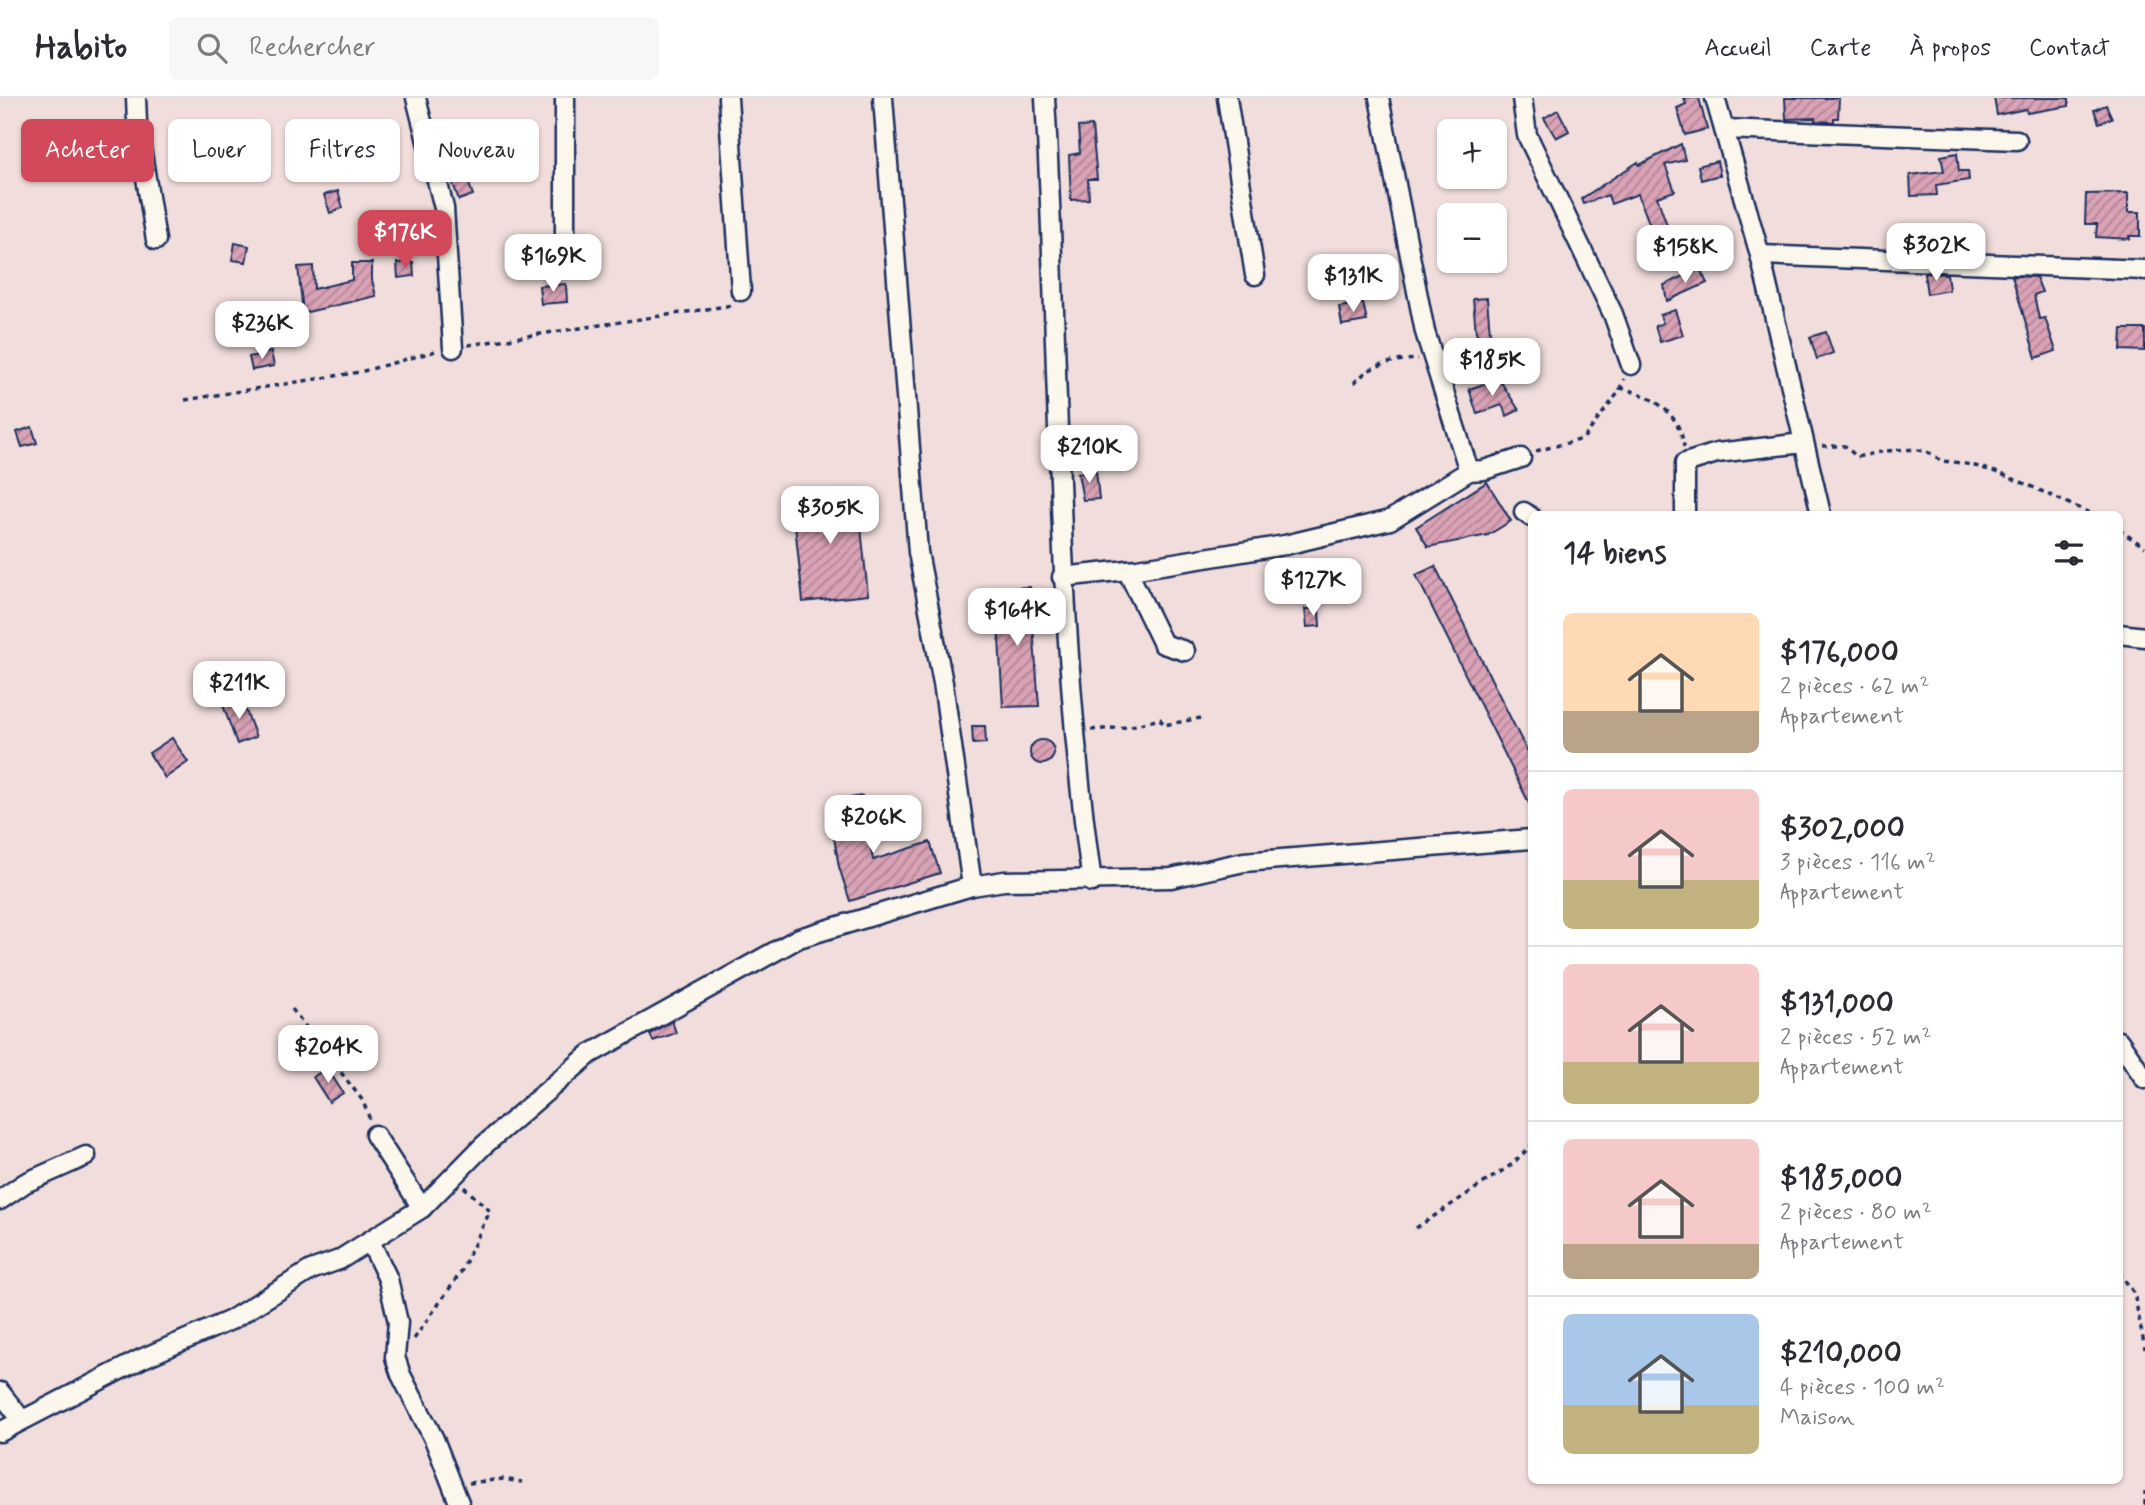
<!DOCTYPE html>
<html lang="fr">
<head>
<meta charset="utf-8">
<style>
  :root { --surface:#fff; --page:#f7f7f7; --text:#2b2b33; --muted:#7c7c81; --line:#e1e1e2; --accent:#d1495b }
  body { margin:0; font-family:Mynerve,sans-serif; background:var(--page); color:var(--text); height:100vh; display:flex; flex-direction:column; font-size:26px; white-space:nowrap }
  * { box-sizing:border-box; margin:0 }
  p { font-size:23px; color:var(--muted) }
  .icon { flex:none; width:38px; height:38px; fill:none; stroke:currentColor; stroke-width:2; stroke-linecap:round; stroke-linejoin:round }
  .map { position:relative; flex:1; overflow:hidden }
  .details { position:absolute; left:1528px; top:413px; width:595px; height:973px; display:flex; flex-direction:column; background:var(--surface); border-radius:10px; box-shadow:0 2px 5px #0004 }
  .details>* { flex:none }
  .banner { position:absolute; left:21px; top:21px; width:665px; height:63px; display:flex; gap:14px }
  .buttons { position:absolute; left:1437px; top:21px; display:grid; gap:14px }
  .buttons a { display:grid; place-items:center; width:70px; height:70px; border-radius:10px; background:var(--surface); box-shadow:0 2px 5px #0004; font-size:35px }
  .price { position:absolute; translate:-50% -60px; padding:0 16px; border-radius:14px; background:#fff; color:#222; font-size:23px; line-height:46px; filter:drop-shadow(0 2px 4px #0008) }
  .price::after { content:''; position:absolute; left:50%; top:42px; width:21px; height:16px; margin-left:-10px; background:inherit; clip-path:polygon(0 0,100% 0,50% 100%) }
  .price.active { background:var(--accent); color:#fff }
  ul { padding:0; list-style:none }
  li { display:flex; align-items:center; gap:21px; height:175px; padding:0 35px }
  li+li { border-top:2px solid var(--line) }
  li span { display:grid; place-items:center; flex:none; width:196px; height:140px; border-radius:10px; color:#555 }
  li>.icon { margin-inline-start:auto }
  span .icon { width:84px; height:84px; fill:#fffc; stroke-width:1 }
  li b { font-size:30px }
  h2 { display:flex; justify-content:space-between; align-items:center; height:84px; padding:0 35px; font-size:30px }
  .chip { padding:0 24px; border-radius:10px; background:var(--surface); box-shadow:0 2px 5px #0004; font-size:24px; line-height:63px }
  .chip.active { background:var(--accent); color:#fff }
  header { display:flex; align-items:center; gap:42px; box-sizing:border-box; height:98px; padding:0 35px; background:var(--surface); border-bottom:2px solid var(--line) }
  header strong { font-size:33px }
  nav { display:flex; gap:38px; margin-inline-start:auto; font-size:24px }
  .search { width:490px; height:63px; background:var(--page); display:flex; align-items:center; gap:18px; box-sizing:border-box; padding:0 24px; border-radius:10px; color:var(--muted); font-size:26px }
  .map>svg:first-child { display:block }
  .building { fill:url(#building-hatch); stroke:#1b2f5e; stroke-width:2 }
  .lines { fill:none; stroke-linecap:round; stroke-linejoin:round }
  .street-casing { stroke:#1b2f5e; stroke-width:23 }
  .path { stroke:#1b2f5e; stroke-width:3.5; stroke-dasharray:5 5; stroke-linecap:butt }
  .street { stroke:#fbf7ec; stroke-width:18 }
</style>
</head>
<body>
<header>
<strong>Habito</strong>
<div class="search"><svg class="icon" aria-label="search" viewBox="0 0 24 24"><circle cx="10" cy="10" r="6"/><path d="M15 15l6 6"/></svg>Rechercher</div>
<nav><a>Accueil</a><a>Carte</a><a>À propos</a><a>Contact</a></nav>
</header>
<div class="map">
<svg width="2145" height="1407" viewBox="0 0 2145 1407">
  <defs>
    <pattern id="building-hatch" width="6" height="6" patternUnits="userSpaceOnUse" patternTransform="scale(1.75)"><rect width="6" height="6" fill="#daa2b5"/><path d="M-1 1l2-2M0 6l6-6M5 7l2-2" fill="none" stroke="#b08496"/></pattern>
  </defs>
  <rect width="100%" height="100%" fill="#f1dedc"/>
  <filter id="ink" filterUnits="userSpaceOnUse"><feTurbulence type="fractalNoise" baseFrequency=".0143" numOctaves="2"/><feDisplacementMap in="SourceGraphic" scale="14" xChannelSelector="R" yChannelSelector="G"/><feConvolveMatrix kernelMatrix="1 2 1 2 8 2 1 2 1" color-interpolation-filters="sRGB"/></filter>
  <g filter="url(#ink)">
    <!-- building -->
    <g class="building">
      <polygon points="1684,0 1699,0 1707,31 1685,37 1677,10 1686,6"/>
      <polygon points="1785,0 1839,0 1838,20 1834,20 1834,24 1815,23 1815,20 1786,21"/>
      <polygon points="1994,0 2069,0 2069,8 2027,15 2026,11 1997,17"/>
      <polygon points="2106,7 2112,20 2099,25 2094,12"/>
      <polygon points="1558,12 1569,33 1556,40 1544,20"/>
      <polygon points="1092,28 1097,81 1088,81 1089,101 1071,102 1069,57 1080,55 1078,29"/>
      <polygon points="1681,46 1685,62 1665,67 1675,93 1657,99 1667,127 1652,133 1638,96 1611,106 1608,97 1583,106 1581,101 1638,64 1639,67"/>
      <polygon points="1957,55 1959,73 1968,73 1969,82 1936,87 1937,97 1911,98 1910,77 1944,73 1941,58"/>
      <polygon points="1717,63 1720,77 1701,82 1698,68"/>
      <polygon points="466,78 473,97 459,102 452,83"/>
      <polygon points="338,93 343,110 330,115 324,97"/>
      <polygon points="2128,95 2128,114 2140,114 2140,138 2129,138 2130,141 2096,139 2097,126 2085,126 2086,96"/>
      <polygon points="235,145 249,148 246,164 232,162"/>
      <polygon points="413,164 414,178 398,180 397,165"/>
      <polygon points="352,165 372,165 372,182 376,198 303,215 298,169 313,168 314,191 352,182"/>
      <polygon points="1327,167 1329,182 1314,183 1312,168"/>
      <polygon points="1700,171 1707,185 1667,203 1664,187"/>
      <polygon points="1924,175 1947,176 1949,192 1927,196"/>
      <polygon points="2012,178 2036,179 2042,194 2034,197 2039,221 2045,220 2056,253 2036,260"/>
      <polygon points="566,186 567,204 541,206 539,188"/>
      <polygon points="1487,200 1491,247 1476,235 1473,201"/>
      <polygon points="1363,205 1367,223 1342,227 1339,209"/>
      <polygon points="1675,212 1683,237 1660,244 1655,228 1663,225 1660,217"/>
      <polygon points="2122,231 2145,231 2145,253 2121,252"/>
      <polygon points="1826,234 1833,255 1817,261 1810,239"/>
      <polygon points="271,254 274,268 252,272 249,259"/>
      <polygon points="1499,281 1519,312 1507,318 1502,307 1477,316 1469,291"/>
      <polygon points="32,329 37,345 22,349 17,334"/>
      <polygon points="1096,373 1099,401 1083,402 1078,375"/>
      <polygon points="1487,384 1511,423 1488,437 1428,449 1416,429"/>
      <polygon points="857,391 868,497 803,504 792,398"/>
      <polygon points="1435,468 1531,661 1531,709 1416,477"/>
      <polygon points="1030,489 1039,608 1003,609 996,490"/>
      <polygon points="1305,511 1319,511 1320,528 1307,529"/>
      <polygon points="241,600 256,639 237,646 223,607"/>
      <polygon points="972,628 985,628 986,645 973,646"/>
      <polygon points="172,640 188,664 165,680 149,655"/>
      <circle cx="1042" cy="654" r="12"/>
      <polygon points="862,698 873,762 930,744 940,775 850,803 839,769 828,704"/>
      <polygon points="672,923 676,935 653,943 650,936"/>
      <polygon points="327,970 343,995 329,1004 313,979"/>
    </g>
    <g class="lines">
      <defs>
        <g id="street">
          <polyline points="136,0 137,24 156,142"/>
          <polyline points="416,0 444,110 453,250"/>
          <polyline points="565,0 565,154"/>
          <polyline points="728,0 741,193"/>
          <polyline points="883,0 918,454 943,585 972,788"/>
          <path d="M1045,0C1060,261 1055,524 1092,784"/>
          <polyline points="1227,0 1255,177"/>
          <polyline points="1379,0 1425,234 1469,373"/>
          <polyline points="1522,0 1527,37 1613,216 1631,267"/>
          <polyline points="1715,0 1760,157 1821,416"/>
          <polyline points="1724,31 2017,42"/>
          <polyline points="1760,157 2145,172"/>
          <polyline points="1524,414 1531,419"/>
          <polyline points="1685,416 1685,365 1717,355 1803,345"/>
          <polyline points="1127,472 1163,546 1185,553"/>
          <polyline points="1062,479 1137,471 1285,447 1390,422 1469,373 1484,372 1521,360"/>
          <polyline points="2119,536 2145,539"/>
          <polyline points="2119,943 2145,981"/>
          <polyline points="375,1037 422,1110"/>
          <polyline points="0,1102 25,1085 86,1058"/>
          <polyline points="370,1143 388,1181 398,1224 395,1259 401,1277 434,1341 460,1407"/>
          <polyline points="0,1294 22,1322"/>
          <polyline points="0,1334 141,1261 231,1222 311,1172 339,1162 422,1110 483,1048 590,956 799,840 972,788 1004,783 1171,780 1244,764 1531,741"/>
        </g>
      </defs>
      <!-- street casing -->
      <use href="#street" class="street-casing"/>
      <!-- path -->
      <g class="path">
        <polyline points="468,247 733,207"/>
        <path d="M1354,285C1373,265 1391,263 1418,261"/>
        <path d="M1620,290C1652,297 1680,314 1684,349"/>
        <polyline points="185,302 360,274 436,253"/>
        <path d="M1822,348H1845L1857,359C1879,354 1925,343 1940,363C1996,365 2043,397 2094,416"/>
        <polyline points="1536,353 1583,341 1618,295 1624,281"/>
        <polyline points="2119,432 2145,449"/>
        <polyline points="1091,632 1127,629 1160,621 1164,627 1206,619"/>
        <polyline points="292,911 363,1003 370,1022"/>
        <polyline points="1416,1130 1511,1067 1531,1048"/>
        <polyline points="2119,1174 2134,1195 2145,1251"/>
        <polyline points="414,1241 461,1174 490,1113 464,1089"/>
        <polyline points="469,1385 503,1381 522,1384"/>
        <polyline points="2145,1407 2145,1393"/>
      </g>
      <!-- street -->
      <use href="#street" class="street"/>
    </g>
  </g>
</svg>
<div class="buttons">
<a>+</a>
<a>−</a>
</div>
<b class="price active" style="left:405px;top:172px">$176K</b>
<b class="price" style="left:1936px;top:185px">$302K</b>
<b class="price" style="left:1685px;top:187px">$158K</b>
<b class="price" style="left:553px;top:196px">$169K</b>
<b class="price" style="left:1353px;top:216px">$131K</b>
<b class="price" style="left:262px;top:263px">$236K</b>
<b class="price" style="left:1492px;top:300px">$185K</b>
<b class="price" style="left:1089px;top:387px">$210K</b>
<b class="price" style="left:830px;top:448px">$305K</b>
<b class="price" style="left:1313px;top:520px">$127K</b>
<b class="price" style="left:1017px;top:550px">$164K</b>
<b class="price" style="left:239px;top:623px">$211K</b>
<b class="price" style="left:873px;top:757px">$206K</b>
<b class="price" style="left:328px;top:987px">$204K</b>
<div class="banner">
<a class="chip active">Acheter</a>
<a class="chip">Louer</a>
<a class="chip">Filtres</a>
<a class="chip">Nouveau</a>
</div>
<section class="details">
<h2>14 biens<svg class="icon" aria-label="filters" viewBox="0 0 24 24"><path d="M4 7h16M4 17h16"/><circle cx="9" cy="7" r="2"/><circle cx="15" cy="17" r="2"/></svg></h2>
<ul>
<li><span style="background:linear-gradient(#ffd9b3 70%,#b9a48a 0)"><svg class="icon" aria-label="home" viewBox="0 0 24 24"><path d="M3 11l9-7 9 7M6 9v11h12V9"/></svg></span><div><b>$176,000</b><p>2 pièces · 62 m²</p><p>Appartement</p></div></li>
<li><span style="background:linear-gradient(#f6c9c9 65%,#c2b280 0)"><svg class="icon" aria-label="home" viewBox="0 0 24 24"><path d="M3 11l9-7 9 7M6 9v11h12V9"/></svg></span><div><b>$302,000</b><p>3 pièces · 116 m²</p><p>Appartement</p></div></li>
<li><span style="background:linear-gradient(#f6c9c9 70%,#c2b280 0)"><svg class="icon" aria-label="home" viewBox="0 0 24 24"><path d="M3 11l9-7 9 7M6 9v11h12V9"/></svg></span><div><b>$131,000</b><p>2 pièces · 52 m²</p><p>Appartement</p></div></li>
<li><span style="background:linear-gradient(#f6c9c9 75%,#b9a48a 0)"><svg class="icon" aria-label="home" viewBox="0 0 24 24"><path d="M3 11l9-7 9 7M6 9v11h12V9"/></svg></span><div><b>$185,000</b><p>2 pièces · 80 m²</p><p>Appartement</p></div></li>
<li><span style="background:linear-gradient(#a9c7e8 65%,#c2b280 0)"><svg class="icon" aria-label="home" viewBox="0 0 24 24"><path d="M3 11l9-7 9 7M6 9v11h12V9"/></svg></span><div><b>$210,000</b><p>4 pièces · 100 m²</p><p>Maison</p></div></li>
</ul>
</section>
</div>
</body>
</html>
